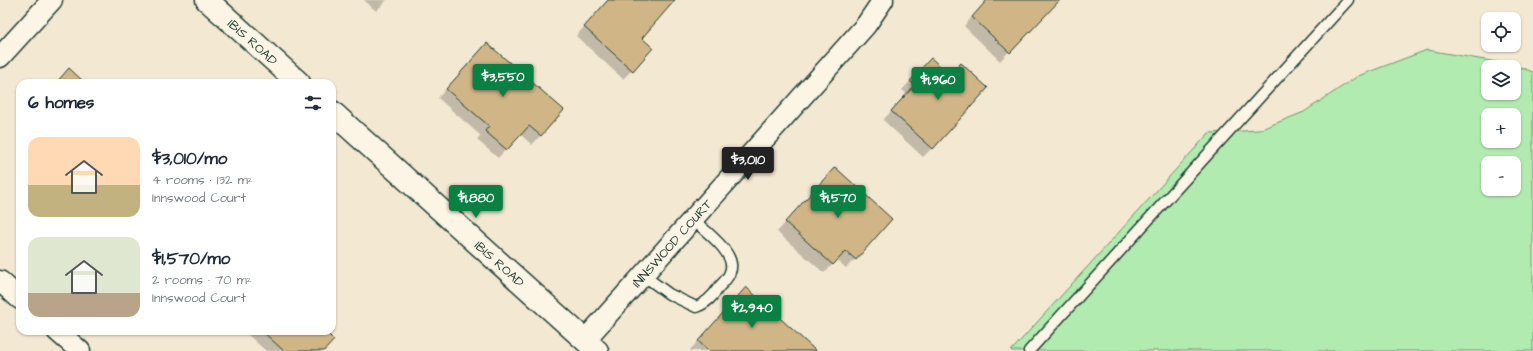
<!DOCTYPE html>
<html lang="en">
<head>
<meta charset="utf-8">
<style>
  :root { --surface:#fff; --page:#f6f6f7; --text:#1f2937; --muted:#747a83; --accent:#0b8043 }
  body { margin:0; font-family:"Architects Daughter",sans-serif; background:var(--page); color:var(--text); height:100vh; display:flex; flex-direction:column; font-size:15px; white-space:nowrap }
  * { box-sizing:border-box; margin:0 }
  p { font-size:13px; color:var(--muted) }
  .icon { flex:none; width:22px; height:22px; fill:none; stroke:currentColor; stroke-width:2; stroke-linecap:round; stroke-linejoin:round }
  .map { position:relative; flex:1; overflow:hidden }
  .sheet { position:absolute; left:16px; top:79px; width:320px; height:256px; display:flex; flex-direction:column; background:var(--surface); border-radius:12px; box-shadow:0 1px 3px #0004 }
  .sheet>* { flex:none }
  .controls { position:absolute; left:1481px; top:12px; display:grid; gap:8px }
  .controls a { display:grid; place-items:center; width:40px; height:40px; border-radius:8px; background:var(--surface); box-shadow:0 1px 3px #0004; font-size:20px }
  .price { position:absolute; translate:-50% -34px; padding:0 9px; border-radius:4px; background:var(--accent); color:#fff; font-size:13px; line-height:26px; filter:drop-shadow(0 1px 2px #0008) }
  .price::after { content:''; position:absolute; left:50%; top:24px; width:12px; height:9px; margin-left:-6px; background:inherit; clip-path:polygon(0 0,100% 0,50% 100%) }
  .price.selected { background:#222; color:#fff }
  ul { padding:0; list-style:none }
  li { display:flex; align-items:center; gap:12px; height:100px; padding:0 12px }
  li span { display:grid; place-items:center; flex:none; width:112px; height:80px; border-radius:12px; color:#555 }
  li>.icon { margin-inline-start:auto }
  span .icon { width:48px; height:48px; fill:#fffc; stroke-width:1 }
  li b { font-size:17px }
  h2 { display:flex; justify-content:space-between; align-items:center; height:48px; padding:0 12px; font-size:17px }
  .map>svg:first-child { display:block }
  .green { fill:#b1ebaf; stroke:#689472; fill-rule:evenodd }
  .shadow { fill:#0003 }
  .building { fill:#d0b687; stroke:#1f3d34 }
  .lines { fill:none; stroke-linecap:round; stroke-linejoin:round }
  .service-casing { stroke:#1f3d34; stroke-width:13 }
  .minor-casing { stroke:#1f3d34; stroke-width:23 }
  .tertiary-casing { stroke:#1f3d34; stroke-width:25 }
  .service { stroke:#fcf5e5; stroke-width:10 }
  .minor { stroke:#fcf5e5; stroke-width:20 }
  .tertiary { stroke:#fcf5e5; stroke-width:22 }
  .labels { text-anchor:middle; stroke-width:3; stroke-linejoin:round; paint-order:stroke }
  .street-label { font-size:13px; fill:#1f3d34; stroke:#fcf5e5 }
</style>
</head>
<body>
<div class="map">
<svg width="1533" height="351" viewBox="0 0 1533 351">
  <rect width="100%" height="100%" fill="#f3e8d2"/>
  <filter id="ink" filterUnits="userSpaceOnUse"><feTurbulence type="fractalNoise" baseFrequency=".025" numOctaves="2"/><feDisplacementMap in="SourceGraphic" scale="8" xChannelSelector="R" yChannelSelector="G"/><feConvolveMatrix kernelMatrix="1 2 1 2 8 2 1 2 1" color-interpolation-filters="sRGB"/></filter>
  <g filter="url(#ink)">
    <!-- green -->
    <path class="green" d="M1427,50L1514,65L1533,72V351H1011L1209,133L1259,130L1304,112L1358,76ZM1488,67H1514V93H1488ZM1488,115H1514V141H1488ZM1488,163H1514V189H1488Z"/>
    <!-- shadow -->
    <g class="shadow">
      <polygon points="364,0 387,0 376,11"/>
      <polygon points="608,0 674,0 640,38 632,70 623,79 576,36"/>
      <polygon points="987,0 1058,0 1000,61 964,26"/>
      <polygon points="478,53 563,110 532,145 520,134 498,158 477,140 481,136 438,98"/>
      <polygon points="922,68 932,148 923,157 883,120 907,94 902,90"/>
      <polygon points="826,178 855,259 846,268 837,260 824,273 777,232"/>
      <polygon points="737,298 815,351 691,351 690,350"/>
      <polygon points="250,331 323,331 323,351 266,351 247,334"/>
    </g>
    <!-- building -->
    <g class="building">
      <polygon points="608,0 675,0 642,38 653,48 633,71 584,27"/>
      <polygon points="987,0 1060,0 1010,53 972,17"/>
      <polygon points="487,43 564,110 541,136 529,126 507,150 485,131 489,126 446,89"/>
      <polygon points="931,58 950,75 961,63 988,88 933,149 891,111 915,85 910,81"/>
      <polygon points="69,68 85,83 56,83"/>
      <polygon points="835,167 892,219 856,260 846,251 833,265 785,222"/>
      <polygon points="746,287 816,351 709,351 698,341"/>
      <polygon points="262,331 325,331 334,340 324,351 284,351"/>
    </g>
    <g class="lines">
      <defs>
        <g id="service">
          <path d="M643,275L669,294L696,307C707,303 713,296 719,287C723,283 729,277 730,272C738,254 704,230 692,219"/>
          <polyline points="1029,351 1348,0"/>
        </g>
        <g id="minor">
          <polyline points="0,57 52,0"/>
          <polyline points="0,281 20,299"/>
          <polyline points="57,331 80,351"/>
          <path id="s1" d="M585,340L866,25L883,0"/>
        </g>
        <g id="tertiary">
          <path id="s2" d="M207,0L299,83"/>
          <path id="s3" d="M332,112L597,351"/>
        </g>
      </defs>
      <!-- service casing -->
      <use href="#service" class="service-casing"/>
      <!-- minor casing -->
      <use href="#minor" class="minor-casing"/>
      <!-- tertiary casing -->
      <use href="#tertiary" class="tertiary-casing"/>
      <!-- service -->
      <use href="#service" class="service"/>
      <!-- minor -->
      <use href="#minor" class="minor"/>
      <!-- tertiary -->
      <use href="#tertiary" class="tertiary"/>
    </g>
  </g>
  <g class="labels">
    <!-- street labels -->
    <g class="street-label">
      <text dy="5" stroke="none"><textPath href="#s2" startOffset="62">IBIS ROAD</textPath></text>
      <text dy="5" stroke="none"><textPath href="#s1" startOffset="130">INNSWOOD COURT</textPath></text>
      <text dy="5" stroke="none"><textPath href="#s3" startOffset="226">IBIS ROAD</textPath></text>
    </g>
  </g>
</svg>
<div class="controls">
<a><svg class="icon" aria-label="locate" viewBox="0 0 24 24"><circle cx="12" cy="12" r="6"/><path d="M12 2v4M12 18v4M2 12h4M18 12h4"/></svg></a>
<a><svg class="icon" aria-label="layers" viewBox="0 0 24 24"><path d="M12 4l9 5-9 5-9-5zM3 14l9 5 9-5"/></svg></a>
<a>+</a>
<a>−</a>
</div>
<b class="price" style="left:503px;top:98px">$3,550</b>
<b class="price" style="left:938px;top:101px">$1,960</b>
<b class="price selected" style="left:748px;top:181px">$3,010</b>
<b class="price" style="left:476px;top:219px">$1,880</b>
<b class="price" style="left:838px;top:219px">$1,570</b>
<b class="price" style="left:752px;top:329px">$2,940</b>
<section class="sheet">
<h2>6 homes<svg class="icon" aria-label="filters" viewBox="0 0 24 24"><path d="M4 7h16M4 17h16"/><circle cx="9" cy="7" r="2"/><circle cx="15" cy="17" r="2"/></svg></h2>
<ul>
<li><span style="background:linear-gradient(#ffd9b3 60%,#c2b280 0)"><svg class="icon" aria-label="home" viewBox="0 0 24 24"><path d="M3 11l9-7 9 7M6 9v11h12V9"/></svg></span><div><b>$3,010/mo</b><p>4 rooms · 132 m²</p><p>Innswood Court</p></div></li>
<li><span style="background:linear-gradient(#dfe7d0 70%,#b9a48a 0)"><svg class="icon" aria-label="home" viewBox="0 0 24 24"><path d="M3 11l9-7 9 7M6 9v11h12V9"/></svg></span><div><b>$1,570/mo</b><p>2 rooms · 70 m²</p><p>Innswood Court</p></div></li>
</ul>
</section>
</div>
</body>
</html>
